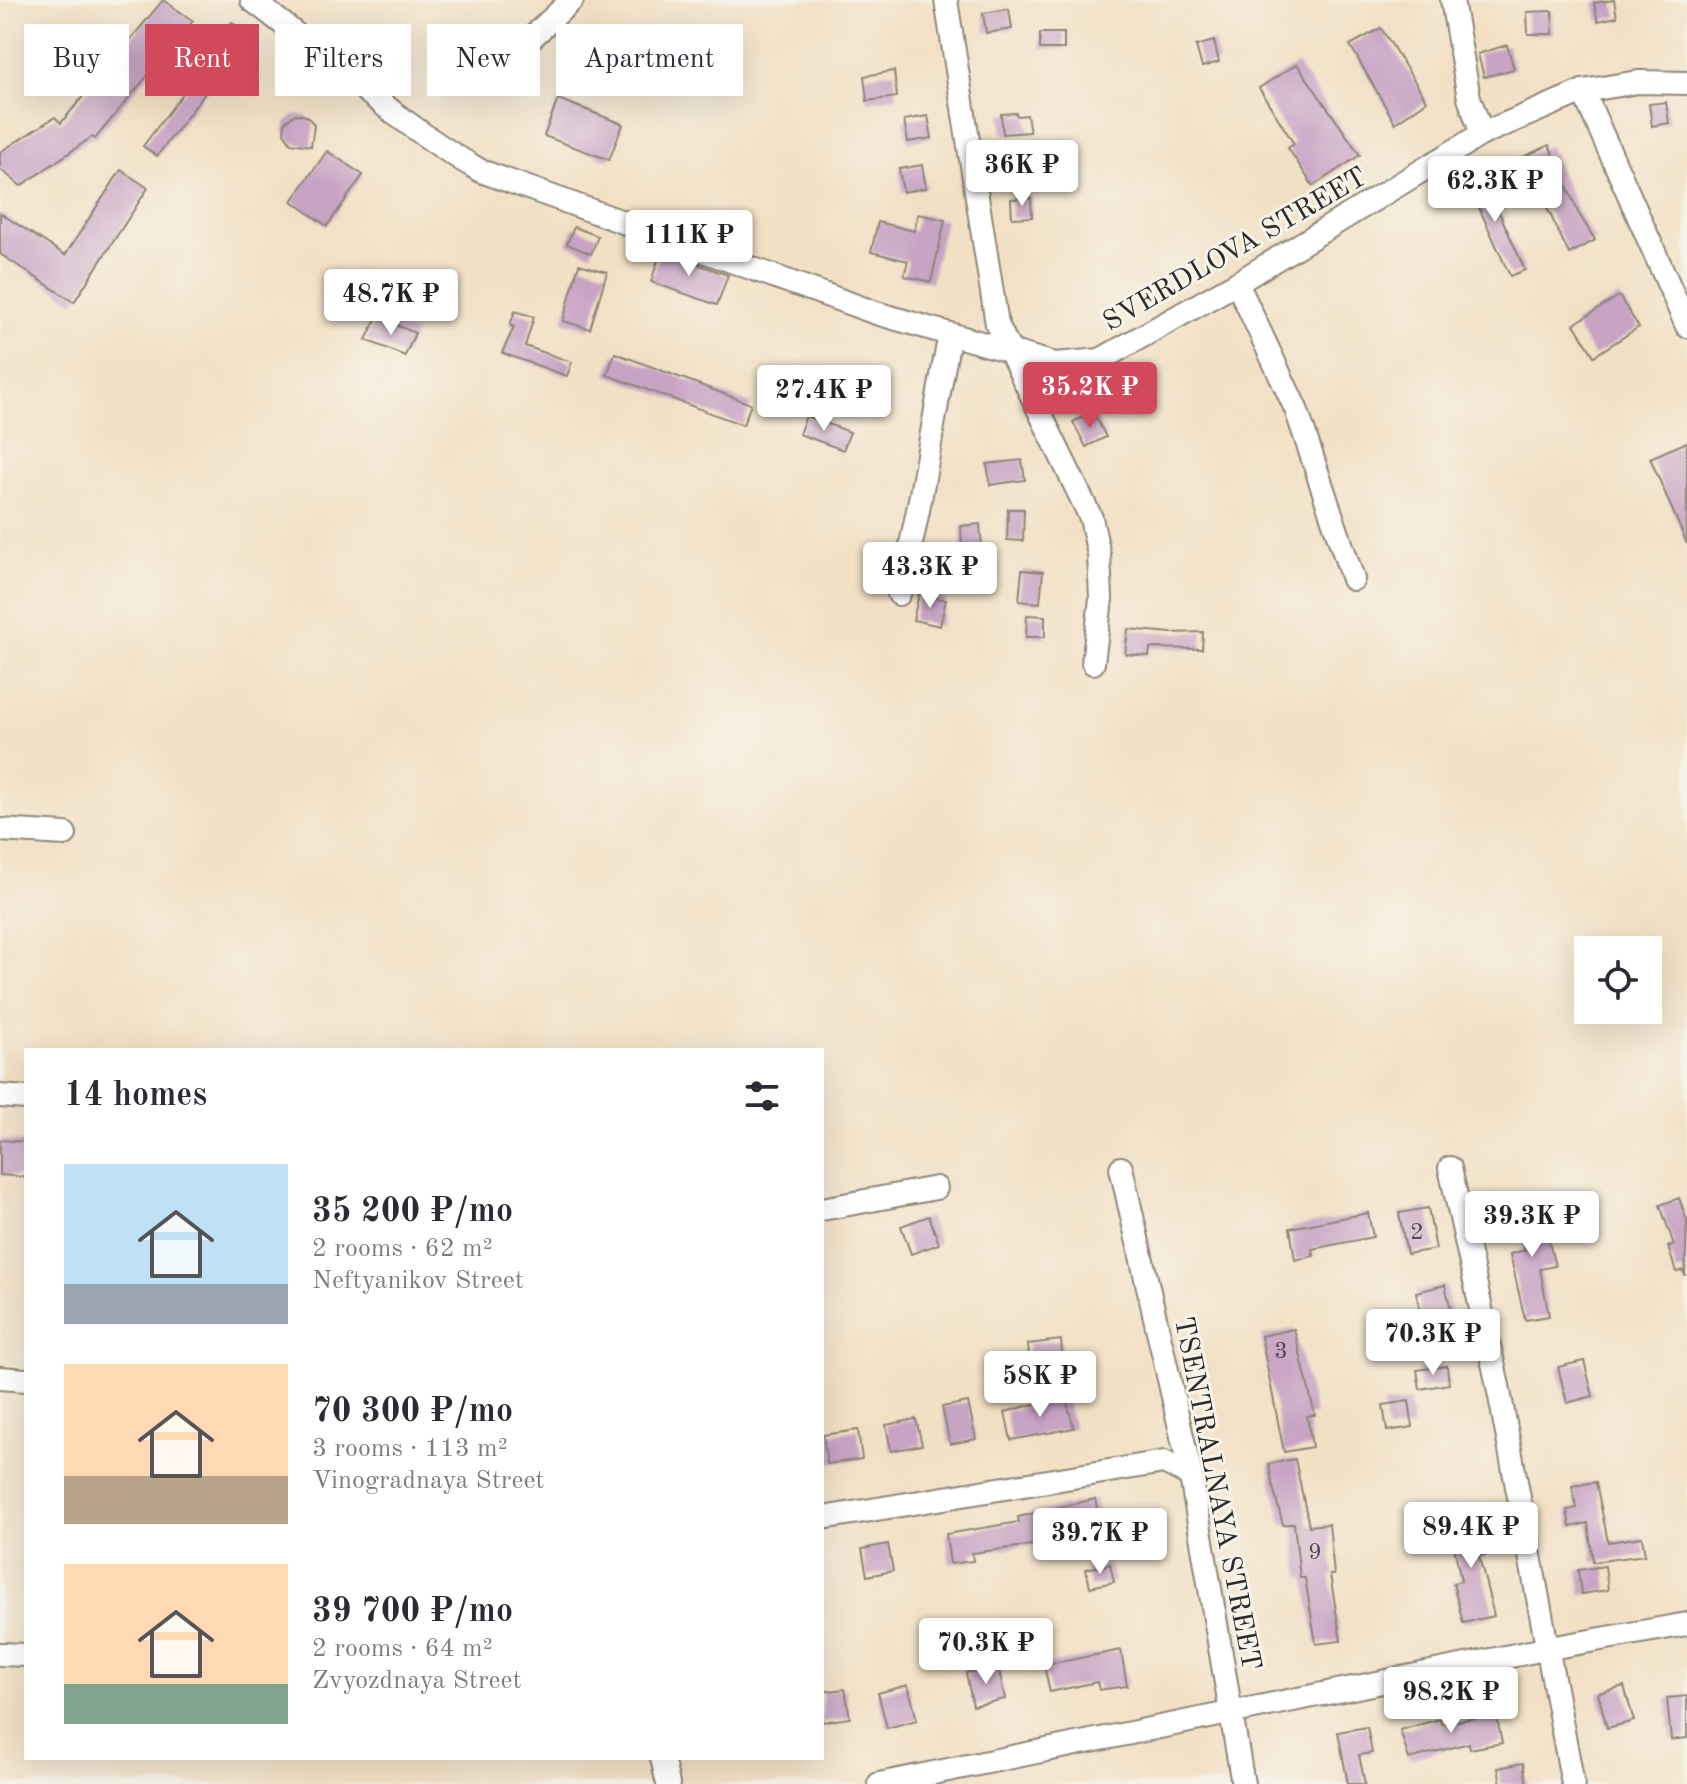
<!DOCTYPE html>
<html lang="en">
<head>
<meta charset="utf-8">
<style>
  :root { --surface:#fff; --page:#f7f7f7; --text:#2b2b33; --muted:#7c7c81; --accent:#d1495b }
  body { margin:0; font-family:"Old Standard TT",serif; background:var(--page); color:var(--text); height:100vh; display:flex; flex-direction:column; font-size:30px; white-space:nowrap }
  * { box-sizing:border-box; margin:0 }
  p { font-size:26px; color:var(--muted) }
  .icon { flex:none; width:44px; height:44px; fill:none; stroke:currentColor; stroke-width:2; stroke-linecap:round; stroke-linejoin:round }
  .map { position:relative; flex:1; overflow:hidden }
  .drawer { position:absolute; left:24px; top:1048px; width:800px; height:712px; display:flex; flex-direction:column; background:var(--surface); border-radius:0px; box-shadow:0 8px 32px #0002 }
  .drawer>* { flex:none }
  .banner { position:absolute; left:24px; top:24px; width:800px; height:72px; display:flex; gap:16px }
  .tools { position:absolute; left:1574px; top:936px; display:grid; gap:16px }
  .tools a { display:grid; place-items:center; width:88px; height:88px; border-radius:0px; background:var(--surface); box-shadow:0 8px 32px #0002; font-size:40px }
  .price { position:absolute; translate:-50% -68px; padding:0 18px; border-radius:8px; background:#fff; color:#222; font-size:26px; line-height:52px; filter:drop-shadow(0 2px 4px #0008) }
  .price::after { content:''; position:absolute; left:50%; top:48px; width:24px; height:18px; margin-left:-12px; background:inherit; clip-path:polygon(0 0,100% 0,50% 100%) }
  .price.current { background:var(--accent); color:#fff }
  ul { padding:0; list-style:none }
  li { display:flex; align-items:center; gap:24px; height:200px; padding:0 40px }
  li span { display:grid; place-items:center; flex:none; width:224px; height:160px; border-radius:0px; color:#555 }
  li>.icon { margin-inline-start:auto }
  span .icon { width:96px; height:96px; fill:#fffc; stroke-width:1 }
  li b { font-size:34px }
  h2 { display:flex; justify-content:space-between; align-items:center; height:96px; padding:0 40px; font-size:34px }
  .tag { padding:0 28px; border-radius:0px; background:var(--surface); box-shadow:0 8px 32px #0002; font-size:28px; line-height:72px }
  .tag.current { background:var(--accent); color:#fff }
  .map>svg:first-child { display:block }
  .building { fill:#c7a3c4 }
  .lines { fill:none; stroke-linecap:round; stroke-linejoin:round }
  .minor-casing { stroke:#8e8678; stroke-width:26 }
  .minor { stroke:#fff; stroke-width:22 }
  .labels { text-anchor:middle; stroke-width:6; stroke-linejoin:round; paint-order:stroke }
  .number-label { font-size:24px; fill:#524951 }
  .street-label { font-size:28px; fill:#2b2b2b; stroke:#f7f3e8 }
</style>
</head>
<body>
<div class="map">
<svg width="1687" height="1784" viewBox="0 0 1687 1784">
  <rect width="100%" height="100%" fill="#f7f3e8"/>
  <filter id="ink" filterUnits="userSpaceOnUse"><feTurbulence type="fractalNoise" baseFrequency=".0125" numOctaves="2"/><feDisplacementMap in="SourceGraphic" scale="16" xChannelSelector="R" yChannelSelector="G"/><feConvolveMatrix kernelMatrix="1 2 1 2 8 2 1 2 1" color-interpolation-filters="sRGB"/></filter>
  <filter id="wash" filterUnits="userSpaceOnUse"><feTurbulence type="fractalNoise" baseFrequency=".006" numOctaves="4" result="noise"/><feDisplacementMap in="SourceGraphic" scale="32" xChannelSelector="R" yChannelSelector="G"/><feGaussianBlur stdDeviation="1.8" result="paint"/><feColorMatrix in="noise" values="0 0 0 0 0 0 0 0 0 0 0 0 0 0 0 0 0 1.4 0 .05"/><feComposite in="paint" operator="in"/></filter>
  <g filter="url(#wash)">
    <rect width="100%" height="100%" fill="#f2e0c5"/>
    <g id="blocks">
      <!-- building -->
      <g class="building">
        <polygon points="163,0 193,21 95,139 92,137 21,186 0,169 0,152 55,117 61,123"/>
        <polygon points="1614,0 1617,17 1598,21 1594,3"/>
        <polygon points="1009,9 1012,29 986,33 983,13"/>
        <polygon points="1552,11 1553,34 1528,34 1527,12"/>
        <polygon points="232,22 248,37 212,78 215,80 157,156 143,146 216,50 212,45"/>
        <polygon points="1381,28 1427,101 1395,123 1350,45"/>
        <rect x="1040" y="33" width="24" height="16"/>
        <polygon points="1214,41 1219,62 1202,67 1196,46"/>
        <polygon points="1507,45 1514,69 1484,77 1478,54"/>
        <polygon points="1297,64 1360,155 1313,186 1288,148 1294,144 1259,88"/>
        <polygon points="894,71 897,97 867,101 864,76"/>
        <polygon points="558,99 623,124 609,160 544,136"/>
        <polygon points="1666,102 1669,123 1652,126 1649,104"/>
        <polygon points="1016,113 1017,116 1027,115 1030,132 1003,134 1001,114"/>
        <polygon points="295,114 307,116 314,125 311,146 291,143 284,133 285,122"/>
        <polygon points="928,116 932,138 908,142 904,120"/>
        <polygon points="1549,145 1578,212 1595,240 1569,254 1523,157"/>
        <polygon points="327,151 363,175 327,226 292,201"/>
        <polygon points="922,165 926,188 903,192 899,169"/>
        <polygon points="121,170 148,188 74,302 0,254 0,213 65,255"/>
        <polygon points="1481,172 1525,270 1510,276 1466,179"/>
        <polygon points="1031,198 1032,217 1012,218 1011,199"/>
        <polygon points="918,214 945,220 931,282 904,276 908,261 871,252 878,222 914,231"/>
        <polygon points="574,227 598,236 591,254 567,244"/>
        <polygon points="661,251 728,275 717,305 651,282"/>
        <polygon points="579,264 607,272 590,329 563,321"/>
        <polygon points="1619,296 1639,327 1594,356 1574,324"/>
        <polygon points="515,311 534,317 525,346 572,362 567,376 502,353 514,327 510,325"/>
        <polygon points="377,317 415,333 405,356 366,340"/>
        <polygon points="615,353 751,404 743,425 607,375"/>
        <polygon points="1093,412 1106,437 1086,447 1073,422"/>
        <polygon points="806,416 850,432 843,450 799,434"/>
        <polygon points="1687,442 1687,544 1650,458"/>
        <polygon points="1022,460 1025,480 990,485 987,464"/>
        <polygon points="1008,509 1024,509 1023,541 1007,540"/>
        <polygon points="980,524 982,548 962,550 961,526"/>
        <polygon points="1022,570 1043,572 1040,603 1019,601"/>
        <polygon points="919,594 946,600 940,626 913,620"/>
        <polygon points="1027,615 1045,616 1045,637 1026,637"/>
        <polygon points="1128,629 1171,633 1203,632 1202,649 1150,648 1149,656 1125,654"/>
        <polygon points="0,1140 26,1142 26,1177 0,1175"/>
        <polygon points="1538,1198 1555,1266 1540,1269 1549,1316 1525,1320 1510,1254 1525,1250 1514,1203"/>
        <polygon points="1679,1198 1687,1221 1685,1276 1683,1270 1676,1272 1668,1247 1674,1245 1660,1205"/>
        <polygon points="1428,1208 1436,1249 1407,1254 1399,1213"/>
        <polygon points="1368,1213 1373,1237 1312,1249 1314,1256 1295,1260 1290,1228"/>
        <polygon points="929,1216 939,1244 911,1254 901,1226"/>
        <polygon points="1445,1285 1453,1318 1423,1325 1416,1292"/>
        <polygon points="1294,1329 1315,1415 1307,1416 1312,1447 1284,1452 1261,1336"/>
        <polygon points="1061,1340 1064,1375 1031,1378 1028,1344"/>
        <polygon points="1584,1361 1593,1396 1567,1403 1558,1367"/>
        <polygon points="1447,1366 1449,1384 1420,1389 1417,1370"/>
        <polygon points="1065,1396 1074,1428 1011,1440 1005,1412"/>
        <polygon points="1409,1401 1413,1427 1387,1431 1383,1405"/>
        <polygon points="968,1402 976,1439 950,1444 942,1407"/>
        <polygon points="916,1419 922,1445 891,1451 886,1425"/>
        <polygon points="858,1430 862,1459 827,1464 823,1435"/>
        <polygon points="1295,1459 1309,1526 1329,1524 1334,1575 1330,1575 1341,1641 1316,1644 1305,1578 1300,1578 1294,1523 1283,1525 1272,1483 1269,1464"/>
        <polygon points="1596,1482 1608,1542 1642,1537 1645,1555 1593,1562 1588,1523 1570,1527 1567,1510 1577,1508 1572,1486"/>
        <polygon points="1095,1499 1102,1530 1048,1543 972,1553 973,1561 950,1564 946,1534 1019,1522 1018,1517"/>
        <polygon points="1478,1515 1486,1555 1479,1556 1494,1616 1463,1623 1453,1583 1461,1581 1449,1521"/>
        <polygon points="888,1544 893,1571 867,1576 862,1549"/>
        <polygon points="1110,1564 1114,1582 1090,1587 1086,1569"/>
        <polygon points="1605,1566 1608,1590 1581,1594 1578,1570"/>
        <polygon points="1121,1650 1127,1686 1099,1690 1097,1682 1050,1692 1044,1665"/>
        <polygon points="998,1665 1005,1699 973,1706 966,1673"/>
        <polygon points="908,1685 917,1720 887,1728 878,1693"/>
        <polygon points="1624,1686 1634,1721 1607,1728 1598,1693"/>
        <polygon points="845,1689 850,1718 822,1722 822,1692"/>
        <polygon points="1687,1696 1687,1738 1671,1740 1667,1698"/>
        <polygon points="1496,1714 1502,1743 1470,1749 1469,1743 1409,1759 1400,1730 1440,1719 1441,1724"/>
        <polygon points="1367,1727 1372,1753 1359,1755 1365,1784 1348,1784 1338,1732"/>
        <polygon points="1523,1763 1527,1784 1501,1784 1498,1768"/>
      </g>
    </g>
  </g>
  <g filter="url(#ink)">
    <use href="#blocks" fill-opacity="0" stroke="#8e8678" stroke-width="2"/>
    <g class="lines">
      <defs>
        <g id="minor">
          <path d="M252,0C329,57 397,124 481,171L876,313L1055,364L1100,360L1237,283L1482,134L1583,91L1638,82L1687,83"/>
          <polyline points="946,0 997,324 1091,518 1099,555 1101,599 1093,663"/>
          <polyline points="1452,0 1469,98 1482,134"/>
          <polyline points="527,42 572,0"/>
          <polyline points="1583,91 1687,326"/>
          <polyline points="1237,283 1296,409 1353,579"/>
          <path d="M899,594C922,508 932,421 950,335"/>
          <polyline points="0,830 65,834"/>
          <polyline points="0,1096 26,1098"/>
          <polyline points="1121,1168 1191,1476 1243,1784"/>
          <polyline points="1450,1168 1498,1386 1573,1784"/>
          <polyline points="822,1209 936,1188"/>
          <polyline points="0,1378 26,1380"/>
          <polyline points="822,1518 1164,1462 1191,1476"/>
          <polyline points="0,1654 26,1655"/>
          <polyline points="662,1758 668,1784"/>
          <polyline points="879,1784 1550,1648 1687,1624"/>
        </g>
      </defs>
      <!-- minor casing -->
      <use href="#minor" class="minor-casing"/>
      <!-- minor -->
      <use href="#minor" class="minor"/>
    </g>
  </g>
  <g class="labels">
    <!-- number labels -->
    <g class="number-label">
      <text x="1417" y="1239">2</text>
      <text x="1281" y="1358">3</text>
      <text x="1315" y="1559">9</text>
    </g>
    <!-- street labels -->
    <g class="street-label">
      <text transform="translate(1234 248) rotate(-30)" y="10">SVERDLOVA STREET</text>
      <text transform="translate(1219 1493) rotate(79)" y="10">TSENTRALNAYA STREET</text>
    </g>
  </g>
</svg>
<div class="tools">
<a><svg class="icon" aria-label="locate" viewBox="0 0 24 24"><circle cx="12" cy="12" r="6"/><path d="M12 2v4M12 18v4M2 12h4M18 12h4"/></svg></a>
</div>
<b class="price" style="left:1022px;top:208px">36K ₽</b>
<b class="price" style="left:1495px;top:224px">62.3K ₽</b>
<b class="price" style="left:689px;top:278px">111K ₽</b>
<b class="price" style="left:391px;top:337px">48.7K ₽</b>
<b class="price current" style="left:1090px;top:430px">35.2K ₽</b>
<b class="price" style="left:824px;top:433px">27.4K ₽</b>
<b class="price" style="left:930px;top:610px">43.3K ₽</b>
<b class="price" style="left:1532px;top:1259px">39.3K ₽</b>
<b class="price" style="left:1433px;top:1377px">70.3K ₽</b>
<b class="price" style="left:1040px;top:1419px">58K ₽</b>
<b class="price" style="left:1471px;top:1570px">89.4K ₽</b>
<b class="price" style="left:1100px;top:1576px">39.7K ₽</b>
<b class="price" style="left:986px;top:1686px">70.3K ₽</b>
<b class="price" style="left:1451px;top:1735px">98.2K ₽</b>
<div class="banner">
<a class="tag">Buy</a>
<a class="tag current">Rent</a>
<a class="tag">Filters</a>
<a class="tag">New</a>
<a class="tag">Apartment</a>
</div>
<section class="drawer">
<h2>14 homes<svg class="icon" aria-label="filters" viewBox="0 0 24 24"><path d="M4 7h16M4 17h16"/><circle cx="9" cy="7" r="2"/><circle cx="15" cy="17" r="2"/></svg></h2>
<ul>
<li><span style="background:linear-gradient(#bfe0f5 75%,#9aa5b1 0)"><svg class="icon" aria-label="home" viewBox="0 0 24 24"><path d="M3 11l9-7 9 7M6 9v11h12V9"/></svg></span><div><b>35 200 ₽/mo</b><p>2 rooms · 62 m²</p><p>Neftyanikov Street</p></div></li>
<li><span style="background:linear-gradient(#ffd9b3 70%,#b9a48a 0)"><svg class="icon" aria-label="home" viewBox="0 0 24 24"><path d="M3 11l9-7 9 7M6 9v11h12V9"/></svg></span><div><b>70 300 ₽/mo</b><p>3 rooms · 113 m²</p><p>Vinogradnaya Street</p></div></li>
<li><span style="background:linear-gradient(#ffd9b3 75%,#7fa58c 0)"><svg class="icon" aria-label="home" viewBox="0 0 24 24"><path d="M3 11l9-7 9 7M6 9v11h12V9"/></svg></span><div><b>39 700 ₽/mo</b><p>2 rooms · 64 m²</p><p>Zvyozdnaya Street</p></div></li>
</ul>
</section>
</div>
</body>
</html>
